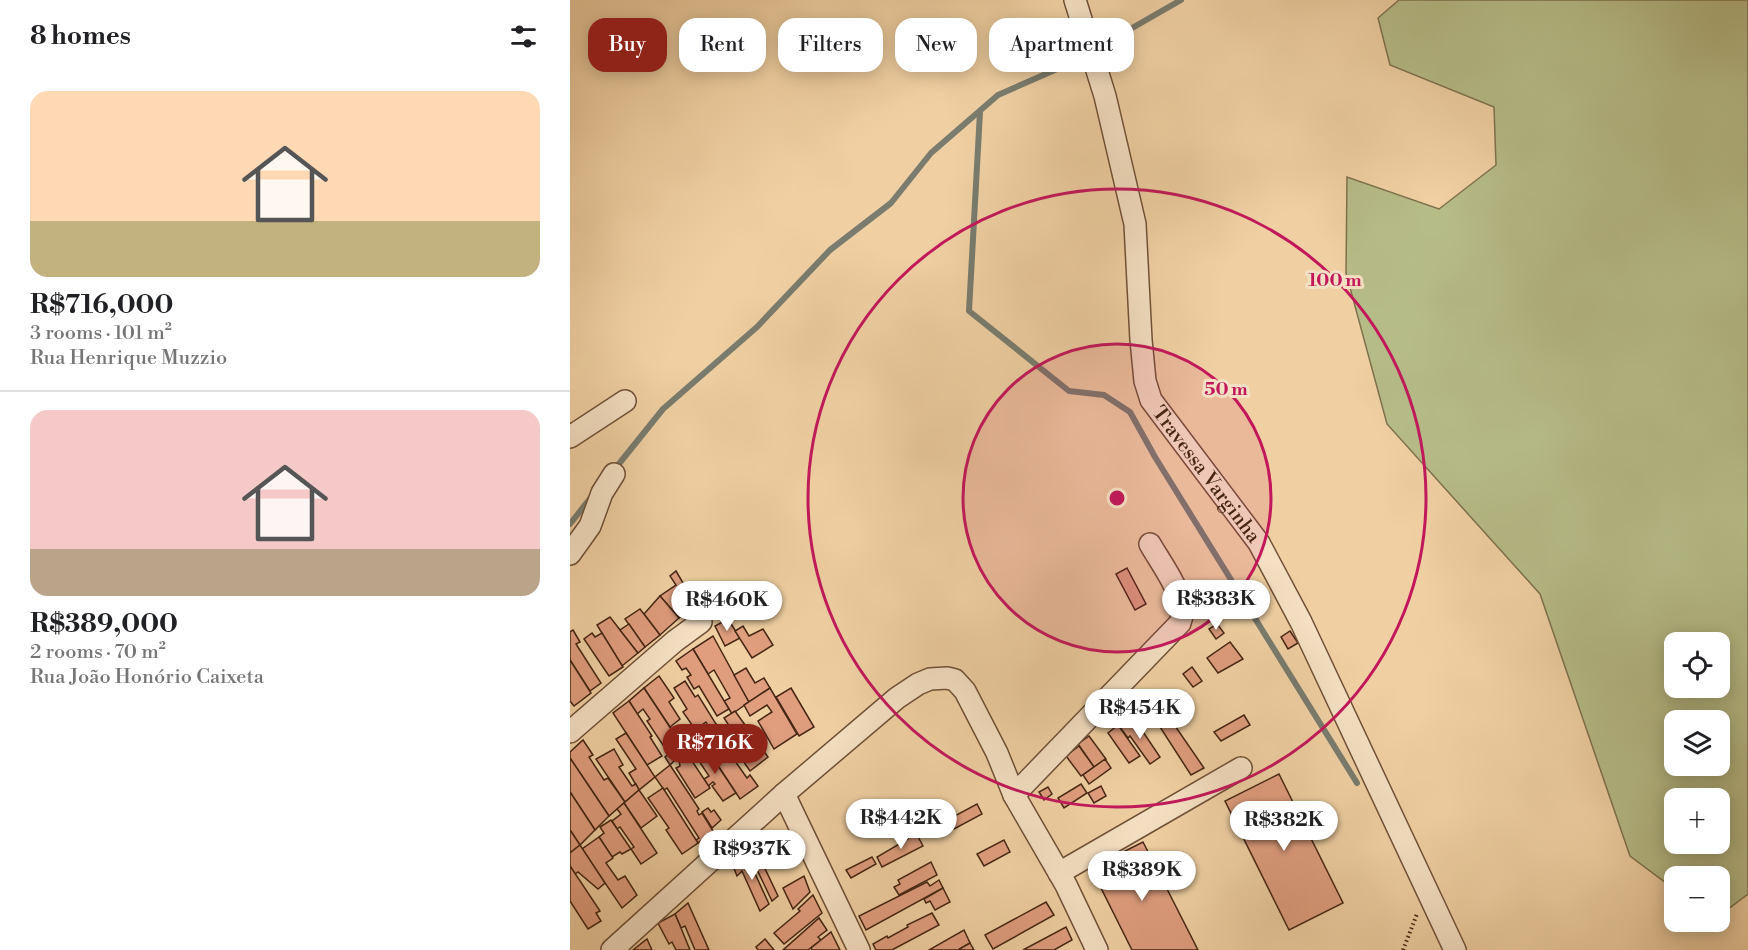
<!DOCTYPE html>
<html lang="en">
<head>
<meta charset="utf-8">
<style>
  :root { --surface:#fff; --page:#f2f2f2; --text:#202124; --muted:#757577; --line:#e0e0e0; --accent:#8f2418 }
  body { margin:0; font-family:"Libre Bodoni",serif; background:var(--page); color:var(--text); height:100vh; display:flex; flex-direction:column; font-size:22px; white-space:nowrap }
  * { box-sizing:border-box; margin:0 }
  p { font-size:20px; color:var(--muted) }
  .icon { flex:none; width:33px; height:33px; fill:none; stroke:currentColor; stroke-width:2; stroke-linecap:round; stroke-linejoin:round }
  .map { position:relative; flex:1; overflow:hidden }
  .drawer { display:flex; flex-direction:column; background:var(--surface); width:570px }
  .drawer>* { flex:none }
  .hud { position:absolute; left:18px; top:18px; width:570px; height:54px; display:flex; gap:12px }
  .buttons { position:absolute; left:1094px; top:632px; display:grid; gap:12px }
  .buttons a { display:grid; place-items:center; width:66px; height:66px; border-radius:12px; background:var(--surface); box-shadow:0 3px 15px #0003; font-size:30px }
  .price { position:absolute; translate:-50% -51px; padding:0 14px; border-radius:21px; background:#fff; color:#222; font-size:20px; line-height:39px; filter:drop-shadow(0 2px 3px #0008) }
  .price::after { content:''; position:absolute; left:50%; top:36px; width:18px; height:14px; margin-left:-9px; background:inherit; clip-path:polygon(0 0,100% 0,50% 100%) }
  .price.current { background:var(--accent); color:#fff }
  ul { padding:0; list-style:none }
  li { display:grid; align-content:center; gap:12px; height:318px; padding:0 30px }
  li+li { border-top:2px solid var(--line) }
  li span { display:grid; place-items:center; height:186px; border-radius:18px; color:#555 }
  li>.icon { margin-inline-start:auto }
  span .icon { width:108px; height:108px; fill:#fffc; stroke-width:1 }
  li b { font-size:26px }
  h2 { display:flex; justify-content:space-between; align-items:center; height:72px; padding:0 30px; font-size:26px }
  .chip { padding:0 21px; border-radius:18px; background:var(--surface); box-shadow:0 3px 15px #0003; font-size:21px; line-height:54px }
  .chip.current { background:var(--accent); color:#fff }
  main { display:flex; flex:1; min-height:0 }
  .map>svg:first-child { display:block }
  .green { fill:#b6bc88; stroke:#7e714e; stroke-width:1.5; fill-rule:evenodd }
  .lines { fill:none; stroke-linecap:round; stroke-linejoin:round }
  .stream { stroke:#797c6f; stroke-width:6 }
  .building { fill:#e09e7f; stroke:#452613; stroke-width:1.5 }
  .minor-casing { stroke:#705037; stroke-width:24 }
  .path { stroke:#452613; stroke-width:4; stroke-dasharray:1.5 3; stroke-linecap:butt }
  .minor { stroke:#f5e0c3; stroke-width:21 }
  .ring { fill:none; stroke:#c2185b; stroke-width:3 }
  .labels { text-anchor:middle; stroke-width:6; stroke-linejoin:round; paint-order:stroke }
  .street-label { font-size:20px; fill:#452613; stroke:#f5e0c3 }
  .centre { fill:#c2185b; stroke:#f5e0c3; stroke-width:3 }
  .ring-label { font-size:18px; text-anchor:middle; font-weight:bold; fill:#c2185b; stroke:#f5e0c3; stroke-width:6; stroke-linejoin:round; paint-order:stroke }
</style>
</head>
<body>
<main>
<section class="drawer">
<h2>8 homes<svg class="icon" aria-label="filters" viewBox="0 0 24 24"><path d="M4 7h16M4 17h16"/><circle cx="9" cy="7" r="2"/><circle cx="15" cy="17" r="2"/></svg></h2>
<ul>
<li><span style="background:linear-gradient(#ffd9b3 70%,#c2b280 0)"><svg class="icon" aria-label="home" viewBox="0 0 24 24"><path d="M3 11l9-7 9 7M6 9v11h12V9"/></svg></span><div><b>R$716,000</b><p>3 rooms · 101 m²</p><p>Rua Henrique Muzzio</p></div></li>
<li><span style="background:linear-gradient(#f6c9c9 75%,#b9a48a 0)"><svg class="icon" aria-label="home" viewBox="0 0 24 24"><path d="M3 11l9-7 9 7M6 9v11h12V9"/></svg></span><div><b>R$389,000</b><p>2 rooms · 70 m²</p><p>Rua João Honório Caixeta</p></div></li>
</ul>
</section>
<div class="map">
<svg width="1178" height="950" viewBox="0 0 1178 950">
  <rect width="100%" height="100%" fill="#f0d0a3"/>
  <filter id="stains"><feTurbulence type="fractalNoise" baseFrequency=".00333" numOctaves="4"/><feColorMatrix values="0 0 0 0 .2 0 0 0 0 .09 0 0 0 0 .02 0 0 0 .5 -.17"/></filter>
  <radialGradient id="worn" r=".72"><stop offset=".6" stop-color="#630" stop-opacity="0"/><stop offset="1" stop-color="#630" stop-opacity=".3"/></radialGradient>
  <!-- green -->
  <path class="green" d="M829,0H1178V894L1149,916V876H1104V889L1060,856L970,594L817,424L776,273L777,177L869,209L926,165L924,107L820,65L808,18ZM1104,642H1149V687H1104ZM1104,720H1149V765H1104ZM1104,798H1149V843H1104Z"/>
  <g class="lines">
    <!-- stream -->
    <g class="stream">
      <polyline points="410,112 399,311 499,391 534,395 560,412 585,457 787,783"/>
      <polyline points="44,470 93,409 187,327 260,250 321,203 361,153 428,95 503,62 611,0"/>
      <polyline points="0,524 22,496"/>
    </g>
  </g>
  <!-- building -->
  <g class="building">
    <polygon points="557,568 576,604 565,610 546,574"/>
    <polygon points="106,571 126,605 109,618 90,596 106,585 100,576"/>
    <polygon points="90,596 109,618 90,635 74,614"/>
    <polygon points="70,609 90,635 75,647 55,619"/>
    <polygon points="40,617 68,653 52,666 27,625"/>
    <polygon points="158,619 170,638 155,646 145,626"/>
    <polygon points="59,624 75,647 68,653 50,630"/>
    <polygon points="647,624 654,633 646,639 639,629"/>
    <polygon points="173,626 179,636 193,629 203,645 182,658 165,631"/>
    <polygon points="3,630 10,642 6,644 31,683 20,691 0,660 0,632"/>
    <polygon points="720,631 728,643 718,649 711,637"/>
    <polygon points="22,633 25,637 32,633 53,667 39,676 14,639"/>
    <polygon points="143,636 179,702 162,714 154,701 160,698 144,670 138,674 123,649"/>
    <polygon points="660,642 673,659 648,673 637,658"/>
    <polygon points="123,649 159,709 147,716 129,686 124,689 117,677 121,675 116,668 112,670 106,661"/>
    <polygon points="0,660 21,693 4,706 0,701"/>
    <polygon points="622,667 632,681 623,687 613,674"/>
    <polygon points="176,668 185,683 194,678 200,688 179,702 164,675"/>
    <polygon points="89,676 104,698 99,702 110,719 100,727 74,688"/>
    <polygon points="115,681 125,697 128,695 146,724 140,729 136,722 132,725 136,730 129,735 113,712 117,709 104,688"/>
    <polygon points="74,688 113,747 102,755 106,759 100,765 95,757 99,754 77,721 80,719 73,709 67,714 59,701"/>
    <polygon points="200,688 227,734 204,749 188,721 202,712 197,705 180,716 174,705"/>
    <polygon points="221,688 244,727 229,736 206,697"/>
    <polygon points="59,701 82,736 80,737 92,756 77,765 43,713"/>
    <polygon points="165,711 198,757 180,771 153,732 160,727 154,718"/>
    <polygon points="674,715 680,725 651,741 644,732"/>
    <polygon points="563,717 590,757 580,764 560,736 558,738 549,726"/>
    <polygon points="601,720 634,768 621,775 590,727"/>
    <polygon points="146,724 156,738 151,741 177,778 180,775 188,786 170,799 130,738"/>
    <polygon points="548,725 570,756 559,763 538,733"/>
    <polygon points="56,733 85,777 69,790 59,773 66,769 46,739"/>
    <polygon points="519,736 536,759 524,767 508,744"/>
    <polygon points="13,740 23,755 19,757 34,780 38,778 55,802 39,816 0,758 0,752"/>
    <polygon points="509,746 524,767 511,776 496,756"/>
    <polygon points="136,748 166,793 153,801 142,786 145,784 143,782 138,786 134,779 139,776 125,755"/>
    <polygon points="44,749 53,765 49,767 62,786 66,784 69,790 55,802 26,759"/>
    <polygon points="118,755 140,788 125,798 106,768 110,766 109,760"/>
    <polygon points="0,758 39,816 25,830 0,792"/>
    <polygon points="535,759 541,768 519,784 513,775"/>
    <polygon points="100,765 129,809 127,811 129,815 132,813 143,831 128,843 126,840 129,838 97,788 94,790 85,777"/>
    <polygon points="709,774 773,903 719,930 655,801"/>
    <polygon points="511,784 517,793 494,808 488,798"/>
    <polygon points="531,786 536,796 524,803 518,793"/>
    <polygon points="478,787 482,794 474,800 469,792"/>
    <polygon points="93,788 128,843 112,854 96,830 99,828 78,798"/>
    <polygon points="69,790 87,816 71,828 54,803"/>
    <polygon points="0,792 25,830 10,845 0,830"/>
    <polygon points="54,803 87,853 71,864 61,849 64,847 50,827 47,829 42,821 51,814 47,809"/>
    <polygon points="407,804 412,814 384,829 379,819"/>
    <polygon points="138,808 141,812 144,810 151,820 142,828 132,812"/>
    <polygon points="41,820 61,849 52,854 50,852 42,857 29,837 34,833 30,827"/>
    <polygon points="0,830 10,845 0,853"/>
    <polygon points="346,833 353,846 312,867 307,857 338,839 337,837"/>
    <polygon points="29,837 43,858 36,863 48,880 55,876 67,895 52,908 12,849"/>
    <polygon points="434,840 440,852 414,866 407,854"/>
    <polygon points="191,842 195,852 189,856 208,896 202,901 179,853"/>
    <polygon points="573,842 595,885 628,950 562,950 521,868"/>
    <polygon points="10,845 35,883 28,889 8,872 5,874 0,866 0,853"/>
    <polygon points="176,854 199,904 190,911 172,871 167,876 163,866"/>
    <polygon points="302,857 306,864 281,878 276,870"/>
    <polygon points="361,862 367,875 329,895 324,887 330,884 328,880"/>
    <polygon points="0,866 30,911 26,913 31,921 18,929 0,901"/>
    <polygon points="234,876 240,892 223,909 213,888"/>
    <polygon points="369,880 373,888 296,930 289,916 357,882 360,886"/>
    <polygon points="373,888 380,902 365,910 360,901 356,903 354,899"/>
    <polygon points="243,895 252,913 214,944 204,933 230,911 228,909"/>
    <polygon points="476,902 484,915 423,949 415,935"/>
    <polygon points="118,903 139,950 125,950 115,926 111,928 105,914"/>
    <polygon points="362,913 369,925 322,950 306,950 303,944 317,936 318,938 338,927 337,925"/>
    <polygon points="105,914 111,928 120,950 106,950 102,942 99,944 88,923"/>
    <polygon points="249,918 257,930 248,937 251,940 238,950 213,950"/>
    <polygon points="496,927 502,940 484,950 453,950"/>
    <polygon points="394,930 400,943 388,950 359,950"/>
    <polygon points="261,932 270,950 242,950 241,948"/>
    <polygon points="77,939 82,950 63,950"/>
    <polygon points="195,939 204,950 188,950 186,947"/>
    <polygon points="400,943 404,950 388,950"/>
  </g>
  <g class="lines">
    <defs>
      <g id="minor">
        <path id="s1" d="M505,0L535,96L565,224L571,340L575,381L581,400L689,543L731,622L885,950"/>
        <polyline points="0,437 55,401"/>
        <polyline points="0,554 20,526 32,493 44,474"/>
        <polyline points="0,732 105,641 131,622"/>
        <polyline points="214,794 289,950"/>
        <path d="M444,795L610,623C620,600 591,564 580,544"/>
        <polyline points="489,873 671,768"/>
        <polyline points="42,950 214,794 327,698 348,684 360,679 377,678 385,680 395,691 427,753 444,795 496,885 527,950"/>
      </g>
    </defs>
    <!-- minor casing -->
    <use href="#minor" class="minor-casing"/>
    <!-- path -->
    <polyline class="path" points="833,950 847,914"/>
    <!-- minor -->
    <use href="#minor" class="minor"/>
  </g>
  <!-- distance rings -->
  <circle cx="547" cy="498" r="154" fill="#c2185b" fill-opacity=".12"/>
  <g class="ring">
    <circle cx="547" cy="498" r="154"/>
    <circle cx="547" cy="498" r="309"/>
  </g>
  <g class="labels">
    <!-- street labels -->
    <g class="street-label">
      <text dy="7" stroke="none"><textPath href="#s1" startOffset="502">Travessa Varginha</textPath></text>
    </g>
  </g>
  <circle cx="547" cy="498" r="9" class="centre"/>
  <g class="ring-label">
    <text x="765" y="286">100 m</text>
    <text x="656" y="395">50 m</text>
  </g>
  <rect width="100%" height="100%" filter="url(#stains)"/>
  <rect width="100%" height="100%" fill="url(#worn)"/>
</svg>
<div class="buttons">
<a><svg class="icon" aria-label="locate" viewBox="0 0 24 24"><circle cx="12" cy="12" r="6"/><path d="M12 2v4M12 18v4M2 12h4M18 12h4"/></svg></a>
<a><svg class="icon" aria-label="layers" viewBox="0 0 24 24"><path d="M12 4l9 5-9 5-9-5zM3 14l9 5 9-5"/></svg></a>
<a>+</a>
<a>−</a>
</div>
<b class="price" style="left:646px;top:631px">R$383K</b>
<b class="price" style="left:157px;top:632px">R$460K</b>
<b class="price" style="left:570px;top:740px">R$454K</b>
<b class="price current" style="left:145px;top:775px">R$716K</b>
<b class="price" style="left:331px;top:850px">R$442K</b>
<b class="price" style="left:714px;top:852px">R$382K</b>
<b class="price" style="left:182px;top:881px">R$937K</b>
<b class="price" style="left:572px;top:902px">R$389K</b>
<div class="hud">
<a class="chip current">Buy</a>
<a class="chip">Rent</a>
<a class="chip">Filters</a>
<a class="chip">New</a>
<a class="chip">Apartment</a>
</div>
</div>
</main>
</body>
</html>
